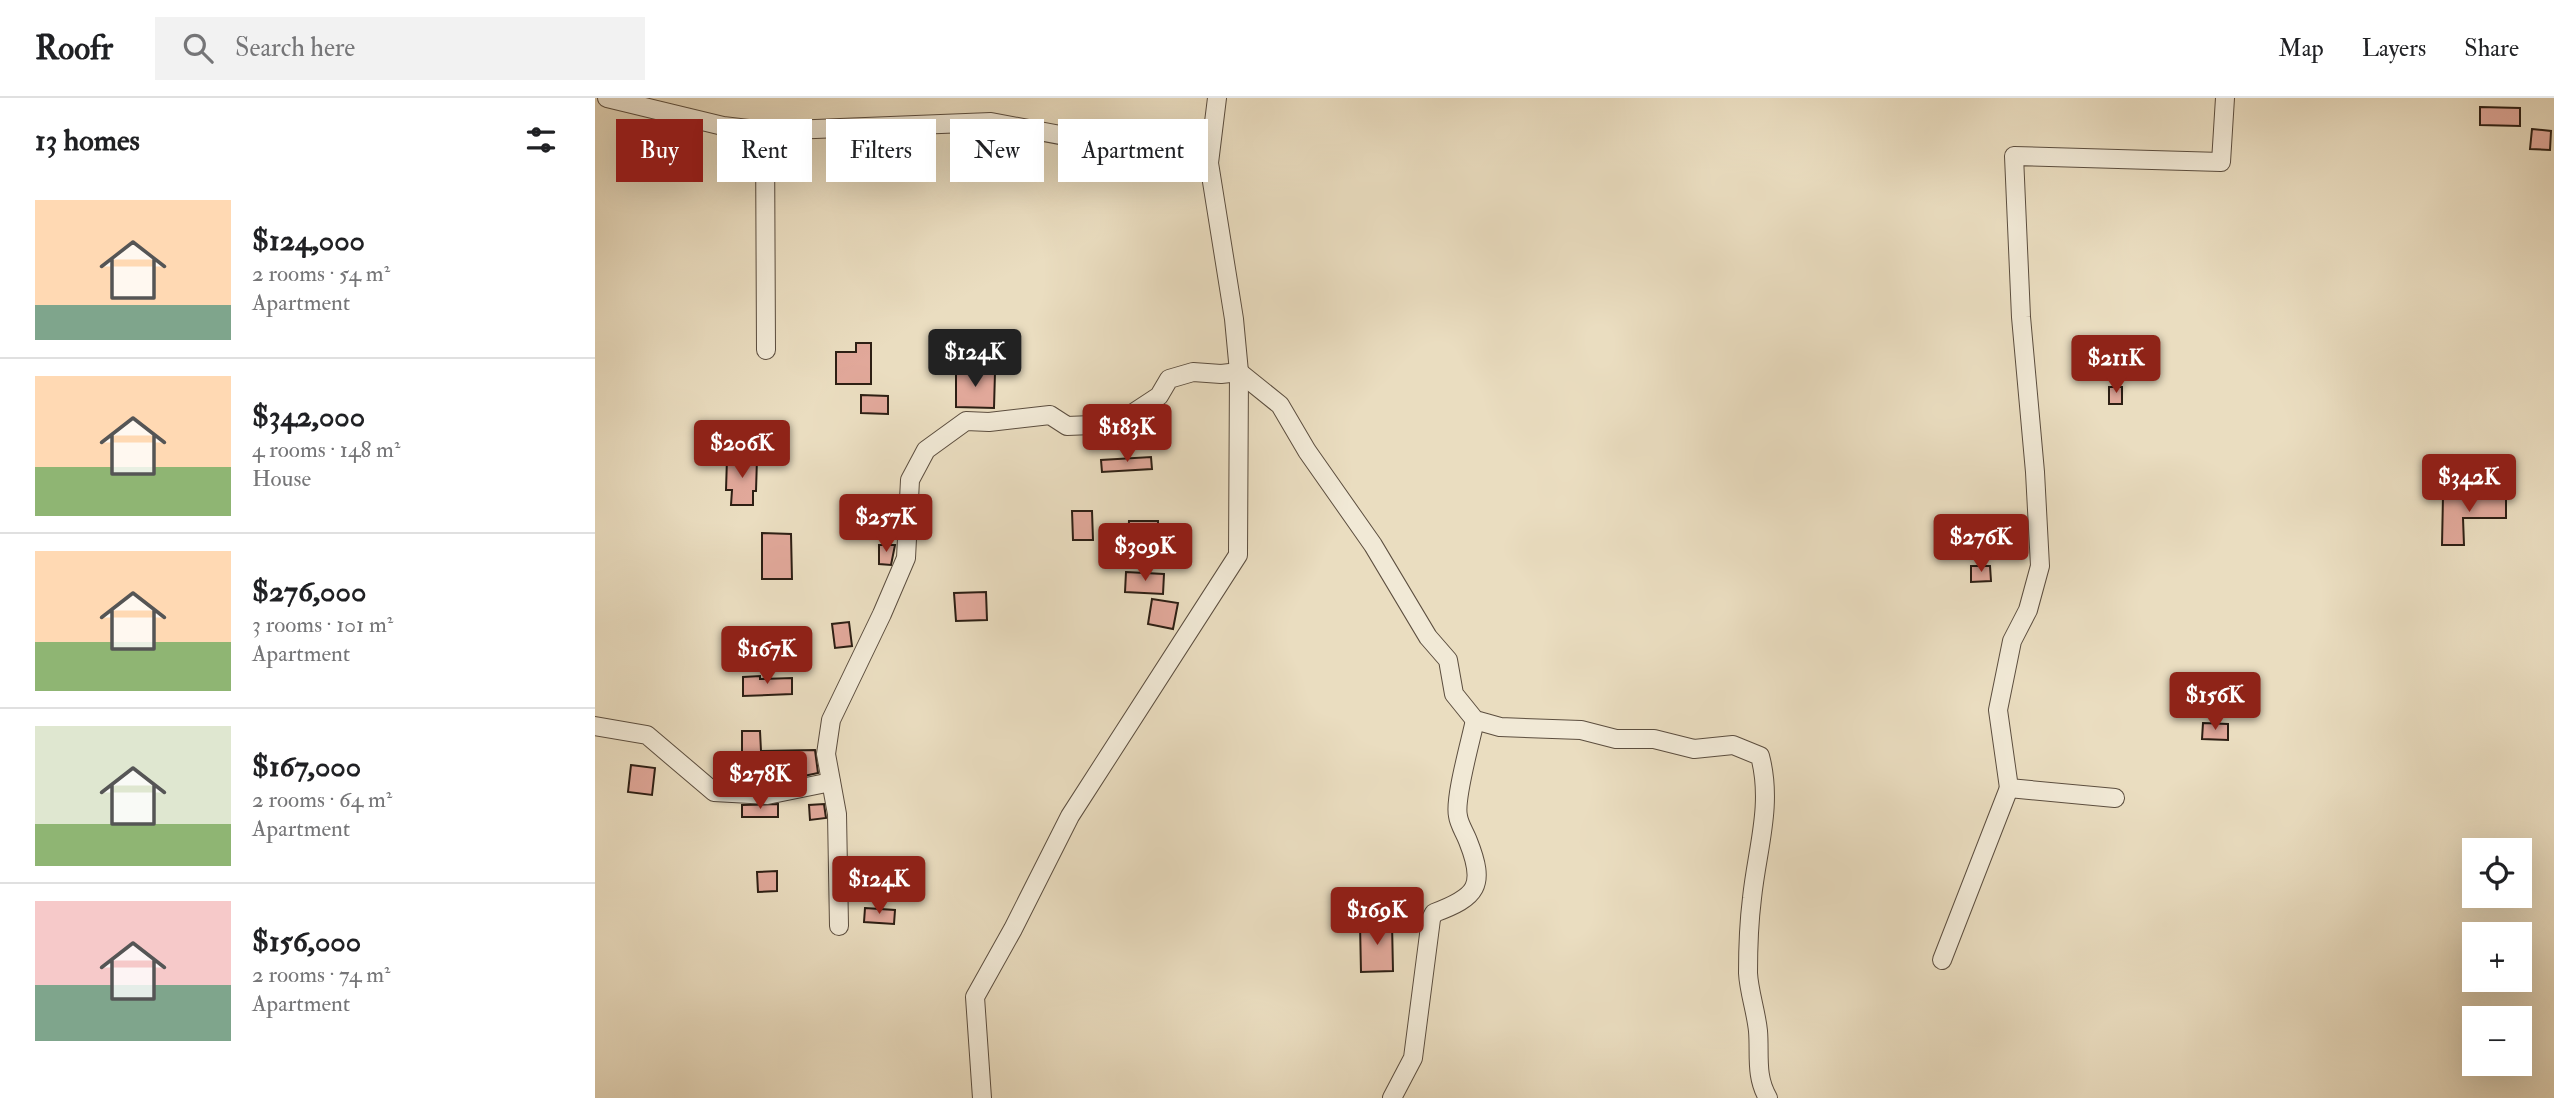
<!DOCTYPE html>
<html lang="en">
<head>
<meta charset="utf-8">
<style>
  :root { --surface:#fff; --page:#f2f2f2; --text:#202124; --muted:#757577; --line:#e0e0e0; --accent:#8f2418 }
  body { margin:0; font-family:"IM FELL Double Pica",serif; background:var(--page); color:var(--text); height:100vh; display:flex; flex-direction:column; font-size:26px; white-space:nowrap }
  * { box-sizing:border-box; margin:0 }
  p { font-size:23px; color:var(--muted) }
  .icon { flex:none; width:38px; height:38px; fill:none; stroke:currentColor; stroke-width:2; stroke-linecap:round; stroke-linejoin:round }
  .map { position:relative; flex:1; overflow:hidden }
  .side { display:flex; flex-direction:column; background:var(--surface); width:595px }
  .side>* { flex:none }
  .guide { position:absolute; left:21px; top:21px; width:665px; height:63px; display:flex; gap:14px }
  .fabs { position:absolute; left:1867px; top:740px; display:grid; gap:14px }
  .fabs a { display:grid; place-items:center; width:70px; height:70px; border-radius:0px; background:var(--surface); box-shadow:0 7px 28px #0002; font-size:35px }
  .price { position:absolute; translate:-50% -60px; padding:0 16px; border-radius:7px; background:var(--accent); color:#fff; font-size:23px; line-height:46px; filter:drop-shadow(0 2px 4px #0008) }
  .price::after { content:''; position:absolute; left:50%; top:42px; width:21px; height:16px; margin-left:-10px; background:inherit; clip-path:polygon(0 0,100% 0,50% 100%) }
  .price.current { background:#222; color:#fff }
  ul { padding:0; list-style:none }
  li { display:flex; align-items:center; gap:21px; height:175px; padding:0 35px }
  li+li { border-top:2px solid var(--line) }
  li span { display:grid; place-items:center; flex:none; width:196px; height:140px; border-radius:0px; color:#555 }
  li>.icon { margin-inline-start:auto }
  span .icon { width:84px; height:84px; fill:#fffc; stroke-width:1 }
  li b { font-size:30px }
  h2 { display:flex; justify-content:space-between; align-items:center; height:84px; padding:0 35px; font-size:30px }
  .pill { padding:0 24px; border-radius:0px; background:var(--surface); box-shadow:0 7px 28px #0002; font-size:24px; line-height:63px }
  .pill.current { background:var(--accent); color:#fff }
  header { display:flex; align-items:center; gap:42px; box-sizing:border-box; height:98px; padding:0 35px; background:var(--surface); border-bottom:2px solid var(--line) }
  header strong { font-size:33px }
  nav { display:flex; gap:38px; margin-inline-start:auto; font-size:24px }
  .search { width:490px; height:63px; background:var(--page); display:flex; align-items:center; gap:18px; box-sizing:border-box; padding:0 24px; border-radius:0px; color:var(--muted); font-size:26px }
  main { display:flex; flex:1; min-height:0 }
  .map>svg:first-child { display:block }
  .building { fill:#e1a89a; stroke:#2d1f14; stroke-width:2 }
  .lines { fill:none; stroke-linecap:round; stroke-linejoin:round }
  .street-casing { stroke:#5c4e3f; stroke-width:20 }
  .street { stroke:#f1e9d6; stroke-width:18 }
</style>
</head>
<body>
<header>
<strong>Roofr</strong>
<div class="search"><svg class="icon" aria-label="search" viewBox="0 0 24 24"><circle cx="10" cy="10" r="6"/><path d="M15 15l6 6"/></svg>Search here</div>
<nav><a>Map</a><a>Layers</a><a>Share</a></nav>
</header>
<main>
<section class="side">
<h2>13 homes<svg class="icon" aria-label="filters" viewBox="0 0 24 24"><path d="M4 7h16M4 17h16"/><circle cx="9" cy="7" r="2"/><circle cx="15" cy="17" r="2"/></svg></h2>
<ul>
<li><span style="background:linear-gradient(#ffd9b3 75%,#7fa58c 0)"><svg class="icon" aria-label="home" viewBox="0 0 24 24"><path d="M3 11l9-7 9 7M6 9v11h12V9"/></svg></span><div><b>$124,000</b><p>2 rooms · 54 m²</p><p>Apartment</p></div></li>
<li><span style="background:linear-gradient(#ffd9b3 65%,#8fb573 0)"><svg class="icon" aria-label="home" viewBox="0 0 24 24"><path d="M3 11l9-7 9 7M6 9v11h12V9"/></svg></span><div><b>$342,000</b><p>4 rooms · 148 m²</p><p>House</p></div></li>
<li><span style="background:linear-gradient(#ffd9b3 65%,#8fb573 0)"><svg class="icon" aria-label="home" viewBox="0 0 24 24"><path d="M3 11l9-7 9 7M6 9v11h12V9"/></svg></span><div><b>$276,000</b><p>3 rooms · 101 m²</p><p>Apartment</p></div></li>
<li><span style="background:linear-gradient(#dfe7d0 70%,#8fb573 0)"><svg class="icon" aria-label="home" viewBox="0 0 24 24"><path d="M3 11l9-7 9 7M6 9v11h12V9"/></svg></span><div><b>$167,000</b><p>2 rooms · 64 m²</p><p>Apartment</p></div></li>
<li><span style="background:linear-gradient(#f6c9c9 60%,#7fa58c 0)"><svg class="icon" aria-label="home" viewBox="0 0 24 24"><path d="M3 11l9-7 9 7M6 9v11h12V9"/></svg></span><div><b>$156,000</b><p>2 rooms · 74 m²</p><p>Apartment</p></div></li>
</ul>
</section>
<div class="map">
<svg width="1959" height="1000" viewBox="0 0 1959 1000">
  <rect width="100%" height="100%" fill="#eaddc0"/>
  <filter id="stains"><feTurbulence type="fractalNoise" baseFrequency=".00286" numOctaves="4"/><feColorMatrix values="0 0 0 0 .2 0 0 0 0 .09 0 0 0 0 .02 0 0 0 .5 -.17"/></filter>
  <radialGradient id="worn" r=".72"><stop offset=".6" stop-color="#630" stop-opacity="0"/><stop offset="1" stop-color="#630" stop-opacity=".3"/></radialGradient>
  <!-- building -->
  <g class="building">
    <polygon points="1885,9 1925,10 1925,28 1885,27"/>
    <polygon points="1937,31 1956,33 1955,52 1935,51"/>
    <polygon points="261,245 276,245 276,286 241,286 241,254 261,254"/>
    <polygon points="361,271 400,274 399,310 361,309"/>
    <rect x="1514" y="289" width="13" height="17"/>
    <polygon points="266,297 293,298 293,316 266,315"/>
    <polygon points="556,359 557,371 507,374 506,362"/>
    <polygon points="132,360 162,360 161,393 158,393 158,407 136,407 137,392 131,392"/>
    <polygon points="1911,396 1911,420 1868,420 1869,447 1847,447 1848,398 1886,399 1886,397"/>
    <polygon points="477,413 497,413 498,442 478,442"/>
    <polygon points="534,423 563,423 563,444 533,444"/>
    <polygon points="167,435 196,436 197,481 167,481"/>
    <polygon points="284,447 300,447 296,467 284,466"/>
    <polygon points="1376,468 1395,468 1396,483 1376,484"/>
    <polygon points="531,474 569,476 568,496 530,494"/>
    <polygon points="391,494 392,522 361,523 359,495"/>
    <polygon points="557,501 583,505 578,531 553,526"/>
    <polygon points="254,524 257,548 240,550 237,526"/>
    <polygon points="165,578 165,581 197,580 197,596 148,598 148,579"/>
    <polygon points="1608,625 1633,626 1633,642 1607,641"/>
    <polygon points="147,633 165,633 166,653 220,652 223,675 171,686 147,684"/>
    <polygon points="36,667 60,670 57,697 33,694"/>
    <polygon points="183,706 183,719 147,719 147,707"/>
    <polygon points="229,706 231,720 215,722 214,707"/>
    <polygon points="182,773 182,793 163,794 162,774"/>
    <polygon points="270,810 300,812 299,826 269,824"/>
    <polygon points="797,825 798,873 766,874 765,826"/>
  </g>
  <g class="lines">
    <defs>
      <g id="street">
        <polyline points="12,0 128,28 170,33 396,24 614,65"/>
        <polyline points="170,33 171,252"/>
        <polyline points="0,628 52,637 119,694 172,697 236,684"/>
        <polyline points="1520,700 1414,690 1403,612 1417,543 1433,512 1445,468 1440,374 1426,219 1419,58 1626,64 1630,0"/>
        <path d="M244,828L242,716L231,656L236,622L287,516L311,460L315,382L331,352L371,323L394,324L455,317L472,328L497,327L526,323L564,298L574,281L598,274L626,276L644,274L685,307L712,353L778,447L833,539L853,562L859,596L880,622L905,629L986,632L1021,641H1059L1099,651L1138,647L1165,658C1178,707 1162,751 1157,800C1154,824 1153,851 1153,875C1154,894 1161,913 1163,933C1165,956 1160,978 1173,1000"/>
        <polyline points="1347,862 1414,690"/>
        <polyline points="387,1000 380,899 418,831 475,718 643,457 644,274 639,221 614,65 622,0"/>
        <path d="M797,1000L818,960L836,821L839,815C882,799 891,788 873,743C870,735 864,726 863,718C859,701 876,642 880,622"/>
      </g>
    </defs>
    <!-- street casing -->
    <use href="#street" class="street-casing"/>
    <!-- street -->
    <use href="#street" class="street"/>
  </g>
  <rect width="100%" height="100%" filter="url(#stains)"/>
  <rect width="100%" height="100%" fill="url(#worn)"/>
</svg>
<div class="fabs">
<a><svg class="icon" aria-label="locate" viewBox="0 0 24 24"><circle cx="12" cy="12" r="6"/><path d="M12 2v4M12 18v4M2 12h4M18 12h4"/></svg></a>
<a>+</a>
<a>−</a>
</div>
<b class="price current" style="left:380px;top:291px">$124K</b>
<b class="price" style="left:1521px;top:297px">$211K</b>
<b class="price" style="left:532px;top:366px">$183K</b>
<b class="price" style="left:147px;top:382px">$206K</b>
<b class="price" style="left:1874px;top:416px">$342K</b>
<b class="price" style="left:291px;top:456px">$257K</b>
<b class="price" style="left:1386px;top:476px">$276K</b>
<b class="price" style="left:550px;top:485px">$309K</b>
<b class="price" style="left:172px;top:588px">$167K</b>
<b class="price" style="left:1620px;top:634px">$156K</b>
<b class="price" style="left:165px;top:713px">$278K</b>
<b class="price" style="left:284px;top:818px">$124K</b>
<b class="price" style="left:782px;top:849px">$169K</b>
<div class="guide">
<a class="pill current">Buy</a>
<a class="pill">Rent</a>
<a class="pill">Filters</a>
<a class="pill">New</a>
<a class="pill">Apartment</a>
</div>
</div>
</main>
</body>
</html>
